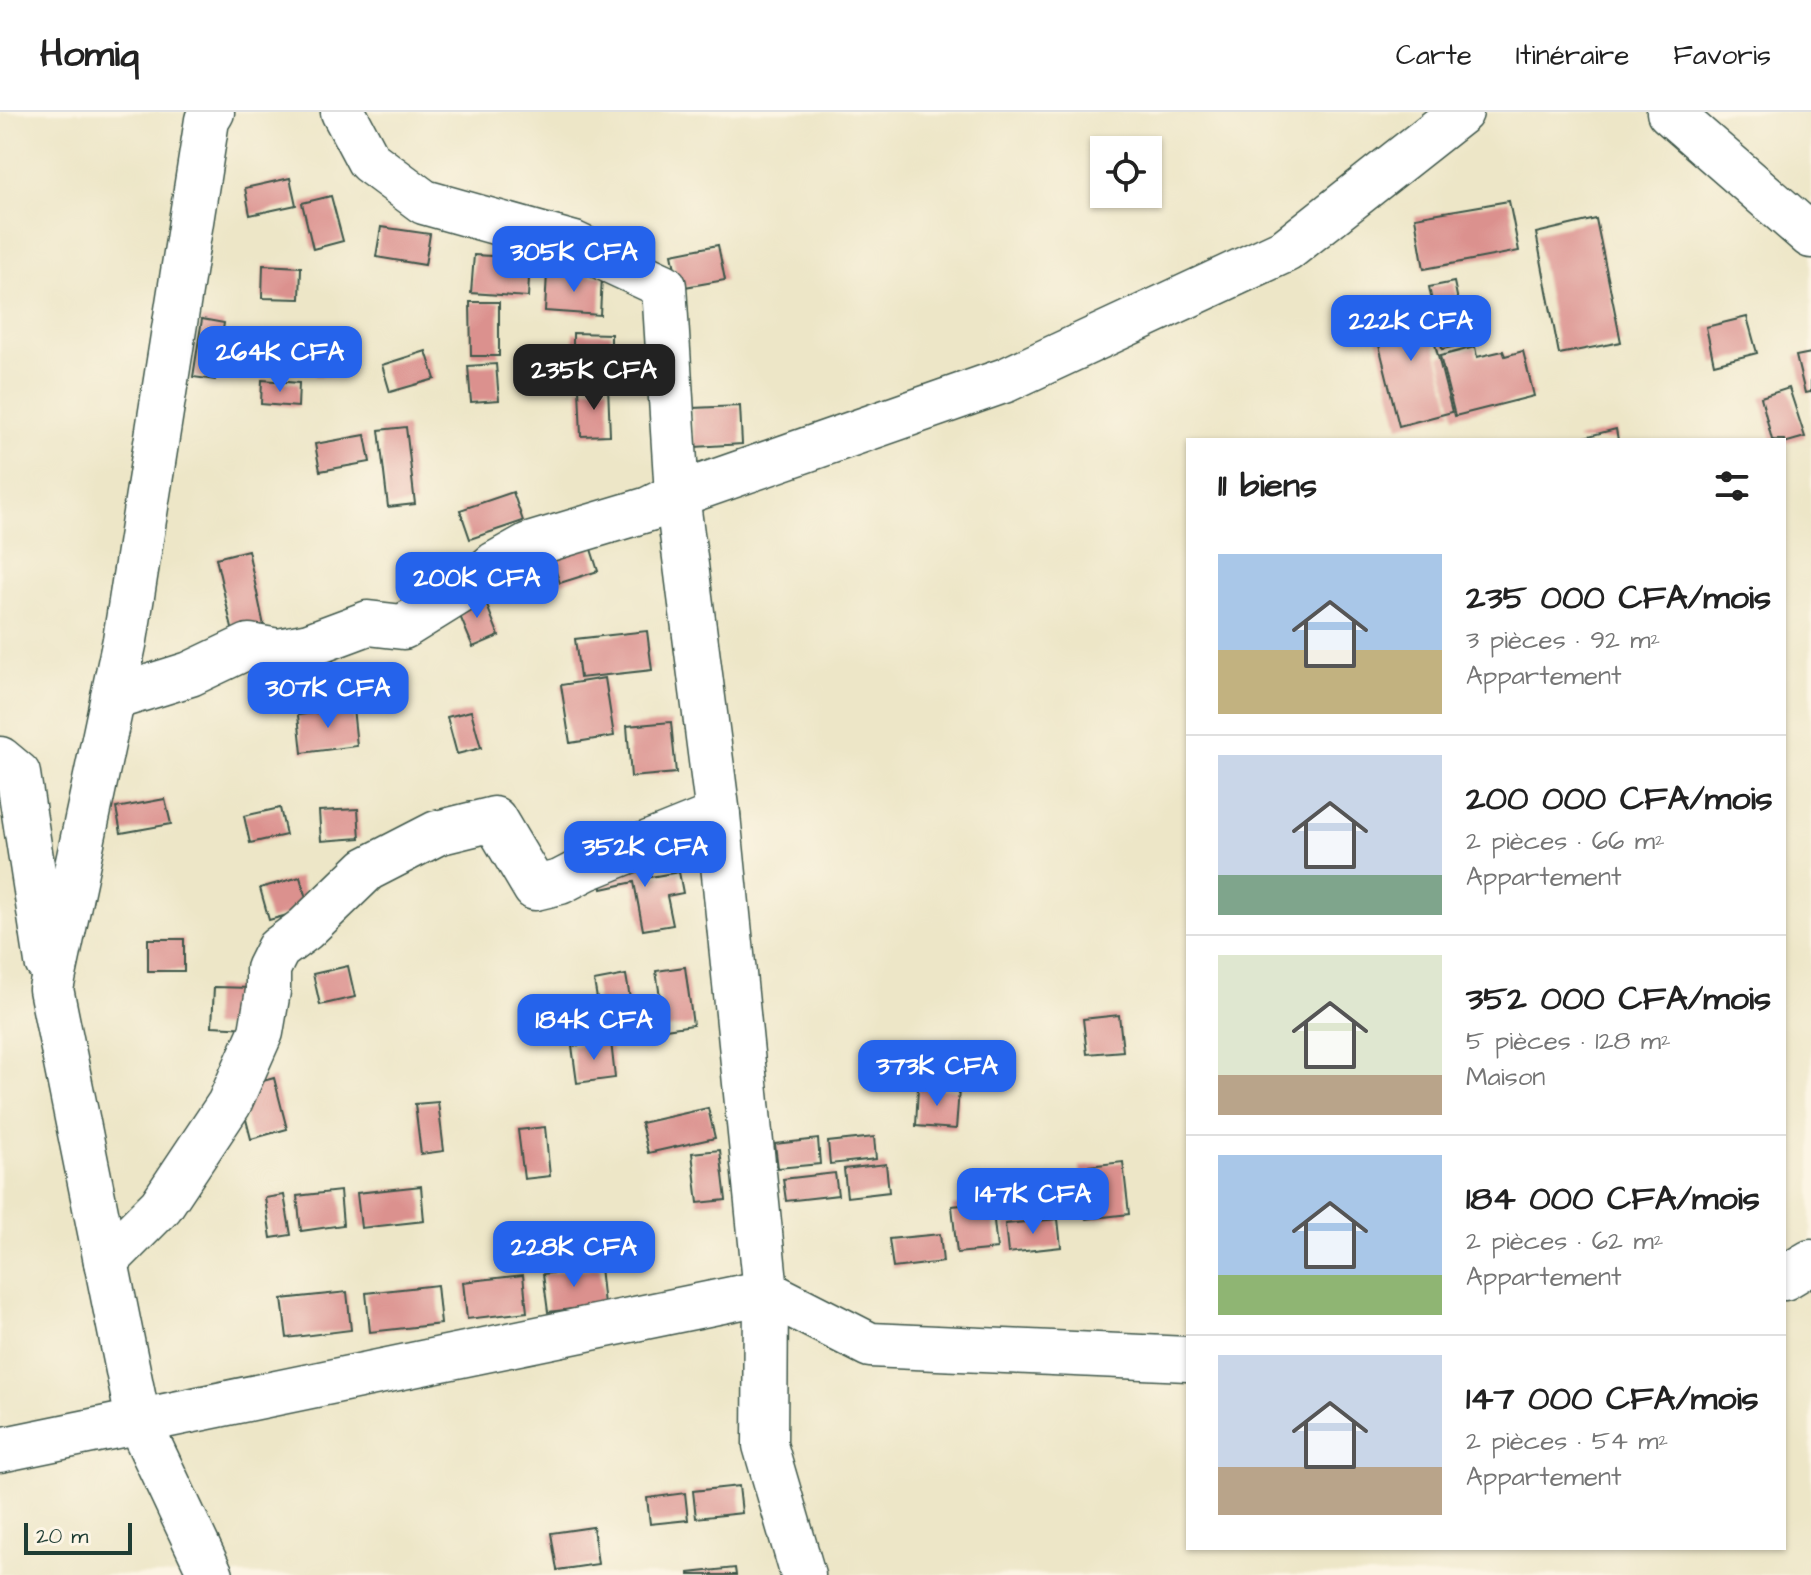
<!DOCTYPE html>
<html lang="fr">
<head>
<meta charset="utf-8">
<style>
  :root { --surface:#fff; --page:#f6f6f6; --text:#222; --muted:#767676; --line:#e0e0e0; --accent:#2563eb }
  body { margin:0; font-family:"Architects Daughter",sans-serif; background:var(--page); color:var(--text); height:100vh; display:flex; flex-direction:column; font-size:30px; white-space:nowrap }
  * { box-sizing:border-box; margin:0 }
  p { font-size:26px; color:var(--muted) }
  .icon { flex:none; width:44px; height:44px; fill:none; stroke:currentColor; stroke-width:2; stroke-linecap:round; stroke-linejoin:round }
  .map { position:relative; flex:1; overflow:hidden }
  .panel { position:absolute; left:1186px; top:326px; width:600px; height:1112px; display:flex; flex-direction:column; background:var(--surface); border-radius:0px; box-shadow:0 2px 6px #0004 }
  .panel>* { flex:none }
  .tools { position:absolute; left:1090px; top:24px; display:grid; gap:16px }
  .tools a { display:grid; place-items:center; width:72px; height:72px; border-radius:0px; background:var(--surface); box-shadow:0 2px 6px #0004; font-size:40px }
  .scale { position:absolute; left:24px; bottom:20px; width:108px; box-sizing:border-box; padding-left:8px; border:4px solid #1f3d34; border-top:0; font-size:22px; line-height:28px; white-space:nowrap; color:#1f3d34; -webkit-text-stroke:6px #fcf5e5; paint-order:stroke }
  .price { position:absolute; translate:-50% -68px; padding:0 18px; border-radius:16px; background:var(--accent); color:#fff; font-size:26px; line-height:52px; filter:drop-shadow(0 2px 4px #0008) }
  .price::after { content:''; position:absolute; left:50%; top:48px; width:24px; height:18px; margin-left:-12px; background:inherit; clip-path:polygon(0 0,100% 0,50% 100%) }
  .price.on { background:#222; color:#fff }
  ul { padding:0; list-style:none }
  li { display:flex; align-items:center; gap:24px; height:200px; padding:0 32px }
  li+li { border-top:2px solid var(--line) }
  li span { display:grid; place-items:center; flex:none; width:224px; height:160px; border-radius:0px; color:#555 }
  li>.icon { margin-inline-start:auto }
  span .icon { width:96px; height:96px; fill:#fffc; stroke-width:1 }
  li b { font-size:34px }
  h2 { display:flex; justify-content:space-between; align-items:center; height:96px; padding:0 32px; font-size:34px }
  header { display:flex; align-items:center; gap:48px; box-sizing:border-box; height:112px; padding:0 40px; background:var(--surface); border-bottom:2px solid var(--line) }
  header strong { font-size:38px }
  nav { display:flex; gap:44px; margin-inline-start:auto; font-size:28px }
  .map>svg:first-child { display:block }
  .building { fill:#db918e }
  .lines { fill:none; stroke-linecap:round; stroke-linejoin:round }
  .street-casing { stroke:#3e564a; stroke-width:47 }
  .secondary-casing { stroke:#3e564a; stroke-width:47 }
  .street { stroke:#fff; stroke-width:44 }
  .secondary { stroke:#fff; stroke-width:44 }
</style>
</head>
<body>
<header>
<strong>Homiq</strong>
<nav><a>Carte</a><a>Itinéraire</a><a>Favoris</a></nav>
</header>
<div class="map">
<svg width="1811" height="1463" viewBox="0 0 1811 1463">
  <rect width="100%" height="100%" fill="#fcf5e5"/>
  <filter id="ink" filterUnits="userSpaceOnUse"><feTurbulence type="fractalNoise" baseFrequency=".0125" numOctaves="2"/><feDisplacementMap in="SourceGraphic" scale="16" xChannelSelector="R" yChannelSelector="G"/><feConvolveMatrix kernelMatrix="1 2 1 2 8 2 1 2 1" color-interpolation-filters="sRGB"/></filter>
  <filter id="wash" filterUnits="userSpaceOnUse"><feTurbulence type="fractalNoise" baseFrequency=".006" numOctaves="4" result="noise"/><feDisplacementMap in="SourceGraphic" scale="32" xChannelSelector="R" yChannelSelector="G"/><feGaussianBlur stdDeviation="1.8" result="paint"/><feColorMatrix in="noise" values="0 0 0 0 0 0 0 0 0 0 0 0 0 0 0 0 0 1.4 0 .05"/><feComposite in="paint" operator="in"/></filter>
  <g filter="url(#wash)">
    <rect width="100%" height="100%" fill="#ede6c7"/>
    <g id="blocks">
      <!-- building -->
      <g class="building">
        <polygon points="290,66 296,93 250,103 245,76"/>
        <polygon points="331,84 343,129 313,137 302,91"/>
        <polygon points="1509,89 1519,139 1424,157 1415,105"/>
        <polygon points="1596,107 1621,230 1559,242 1536,121"/>
        <polygon points="381,115 430,122 425,153 376,145"/>
        <polygon points="718,133 725,168 679,176 672,142"/>
        <polygon points="474,143 530,146 528,185 471,181"/>
        <polygon points="263,153 301,155 300,187 262,186"/>
        <polygon points="547,161 602,164 600,203 545,199"/>
        <polygon points="1454,170 1467,232 1442,237 1429,175"/>
        <polygon points="1424,188 1452,300 1399,314 1371,201"/>
        <polygon points="470,190 499,190 499,244 471,244"/>
        <polygon points="1747,205 1757,241 1714,252 1706,215"/>
        <polygon points="202,207 224,211 215,268 193,265"/>
        <polygon points="573,221 611,222 611,270 573,271"/>
        <polygon points="342,222 343,263 315,264 313,223"/>
        <polygon points="1475,235 1477,245 1503,239 1505,244 1523,239 1534,284 1455,304 1440,244"/>
        <polygon points="426,239 435,267 390,280 382,253"/>
        <polygon points="1811,241 1811,280 1805,281 1796,244"/>
        <polygon points="496,252 499,288 471,290 468,254"/>
        <polygon points="262,268 299,271 298,295 261,292"/>
        <polygon points="608,275 610,323 581,324 579,276"/>
        <polygon points="1789,276 1805,325 1784,331 1784,328 1772,328 1761,285"/>
        <polygon points="740,294 742,332 695,335 692,296"/>
        <polygon points="406,315 415,392 388,395 379,318"/>
        <polygon points="1616,317 1618,328 1577,328 1577,327"/>
        <polygon points="365,323 370,350 320,359 315,332"/>
        <polygon points="513,380 523,409 470,427 460,398"/>
        <polygon points="590,434 598,459 560,471 551,446"/>
        <polygon points="248,438 264,514 233,521 216,446"/>
        <polygon points="482,481 499,524 473,535 455,492"/>
        <polygon points="647,519 652,558 580,566 575,527"/>
        <polygon points="331,539 342,594 304,601 293,546"/>
        <polygon points="605,566 614,624 570,631 561,573"/>
        <polygon points="353,596 357,634 302,641 298,603"/>
        <polygon points="471,599 481,636 457,642 447,605"/>
        <polygon points="671,610 676,661 631,665 627,614"/>
        <polygon points="165,687 171,712 121,721 116,696"/>
        <polygon points="280,696 286,723 250,731 244,704"/>
        <polygon points="358,697 360,726 321,729 319,699"/>
        <polygon points="646,745 650,765 679,760 683,781 667,784 673,813 643,818 634,770 602,777 598,754"/>
        <polygon points="300,765 309,797 269,808 260,776"/>
        <rect x="148" y="827" width="36" height="32"/>
        <polygon points="348,854 355,885 320,893 313,862"/>
        <polygon points="685,855 693,913 665,917 656,859"/>
        <polygon points="626,863 633,904 601,910 594,869"/>
        <polygon points="214,875 252,876 249,916 212,914"/>
        <polygon points="1119,903 1123,939 1087,942 1083,907"/>
        <polygon points="611,929 615,966 577,971 572,934"/>
        <polygon points="274,966 287,1017 251,1027 238,976"/>
        <polygon points="918,975 959,978 956,1017 916,1014"/>
        <polygon points="438,990 444,1039 421,1042 415,992"/>
        <polygon points="708,996 715,1026 648,1041 641,1011"/>
        <polygon points="545,1015 550,1064 524,1067 518,1018"/>
        <polygon points="874,1025 876,1047 830,1052 828,1030"/>
        <polygon points="818,1027 820,1052 778,1056 775,1032"/>
        <polygon points="720,1038 726,1088 698,1091 692,1041"/>
        <polygon points="1123,1050 1129,1102 1086,1107 1080,1055"/>
        <polygon points="886,1052 889,1080 847,1085 844,1057"/>
        <polygon points="835,1061 838,1083 786,1089 783,1067"/>
        <polygon points="421,1074 424,1109 361,1116 357,1081"/>
        <polygon points="340,1079 343,1113 301,1119 297,1084"/>
        <polygon points="284,1083 291,1123 271,1126 265,1086"/>
        <polygon points="992,1090 997,1137 957,1141 952,1094"/>
        <polygon points="1058,1107 1061,1135 1008,1141 1005,1112"/>
        <polygon points="940,1122 943,1150 893,1156 889,1127"/>
        <polygon points="600,1155 604,1193 548,1200 543,1162"/>
        <polygon points="523,1163 527,1200 467,1207 463,1170"/>
        <polygon points="437,1173 441,1212 370,1220 366,1181"/>
        <polygon points="347,1180 351,1218 287,1226 282,1187"/>
        <polygon points="739,1374 742,1401 696,1406 693,1379"/>
        <polygon points="685,1381 688,1408 650,1412 647,1386"/>
        <polygon points="593,1415 598,1452 557,1458 551,1421"/>
        <polygon points="735,1456 736,1463 689,1463 689,1461"/>
      </g>
    </g>
  </g>
  <g filter="url(#ink)">
    <use href="#blocks" fill-opacity="0" stroke="#3e564a" stroke-width="2"/>
    <g class="lines">
      <defs>
        <g id="street">
          <polyline points="1669,0 1811,124"/>
          <polyline points="113,586 190,562 249,534 278,539 309,533 368,511 403,515 469,474 495,452 529,433 649,397 677,383 1006,268 1286,138 1461,0"/>
          <polyline points="0,647 18,662 47,850"/>
          <polyline points="106,1149 161,1094 229,992 261,920 268,879 268,857 278,837 305,817 367,757 437,721 494,707 535,776 560,770 587,756 718,703"/>
          <polyline points="1784,1166 1811,1150"/>
          <polyline points="0,1338 766,1180 870,1233 1188,1247"/>
          <polyline points="211,1463 138,1308 51,877 125,528 207,8 212,0"/>
        </g>
        <polyline id="secondary" points="343,0 369,49 424,90 574,132 664,174 677,383 718,703 766,1180 765,1333 803,1463"/>
      </defs>
      <!-- street casing -->
      <use href="#street" class="street-casing"/>
      <!-- secondary casing -->
      <use href="#secondary" class="secondary-casing"/>
      <!-- street -->
      <use href="#street" class="street"/>
      <!-- secondary -->
      <use href="#secondary" class="secondary"/>
    </g>
  </g>
</svg>
<div class="tools">
<a><svg class="icon" aria-label="locate" viewBox="0 0 24 24"><circle cx="12" cy="12" r="6"/><path d="M12 2v4M12 18v4M2 12h4M18 12h4"/></svg></a>
</div>
<div class="scale">20 m</div>
<b class="price" style="left:574px;top:182px">305K CFA</b>
<b class="price" style="left:1411px;top:251px">222K CFA</b>
<b class="price" style="left:280px;top:282px">264K CFA</b>
<b class="price on" style="left:594px;top:300px">235K CFA</b>
<b class="price" style="left:477px;top:508px">200K CFA</b>
<b class="price" style="left:328px;top:618px">307K CFA</b>
<b class="price" style="left:645px;top:777px">352K CFA</b>
<b class="price" style="left:594px;top:950px">184K CFA</b>
<b class="price" style="left:937px;top:996px">373K CFA</b>
<b class="price" style="left:1033px;top:1124px">147K CFA</b>
<b class="price" style="left:574px;top:1177px">228K CFA</b>
<section class="panel">
<h2>11 biens<svg class="icon" aria-label="filters" viewBox="0 0 24 24"><path d="M4 7h16M4 17h16"/><circle cx="9" cy="7" r="2"/><circle cx="15" cy="17" r="2"/></svg></h2>
<ul>
<li><span style="background:linear-gradient(#a9c7e8 60%,#c2b280 0)"><svg class="icon" aria-label="home" viewBox="0 0 24 24"><path d="M3 11l9-7 9 7M6 9v11h12V9"/></svg></span><div><b>235 000 CFA/mois</b><p>3 pièces · 92 m²</p><p>Appartement</p></div></li>
<li><span style="background:linear-gradient(#c9d6e8 75%,#7fa58c 0)"><svg class="icon" aria-label="home" viewBox="0 0 24 24"><path d="M3 11l9-7 9 7M6 9v11h12V9"/></svg></span><div><b>200 000 CFA/mois</b><p>2 pièces · 66 m²</p><p>Appartement</p></div></li>
<li><span style="background:linear-gradient(#dfe7d0 75%,#b9a48a 0)"><svg class="icon" aria-label="home" viewBox="0 0 24 24"><path d="M3 11l9-7 9 7M6 9v11h12V9"/></svg></span><div><b>352 000 CFA/mois</b><p>5 pièces · 128 m²</p><p>Maison</p></div></li>
<li><span style="background:linear-gradient(#a9c7e8 75%,#8fb573 0)"><svg class="icon" aria-label="home" viewBox="0 0 24 24"><path d="M3 11l9-7 9 7M6 9v11h12V9"/></svg></span><div><b>184 000 CFA/mois</b><p>2 pièces · 62 m²</p><p>Appartement</p></div></li>
<li><span style="background:linear-gradient(#c9d6e8 70%,#b9a48a 0)"><svg class="icon" aria-label="home" viewBox="0 0 24 24"><path d="M3 11l9-7 9 7M6 9v11h12V9"/></svg></span><div><b>147 000 CFA/mois</b><p>2 pièces · 54 m²</p><p>Appartement</p></div></li>
</ul>
</section>
</div>
</body>
</html>
